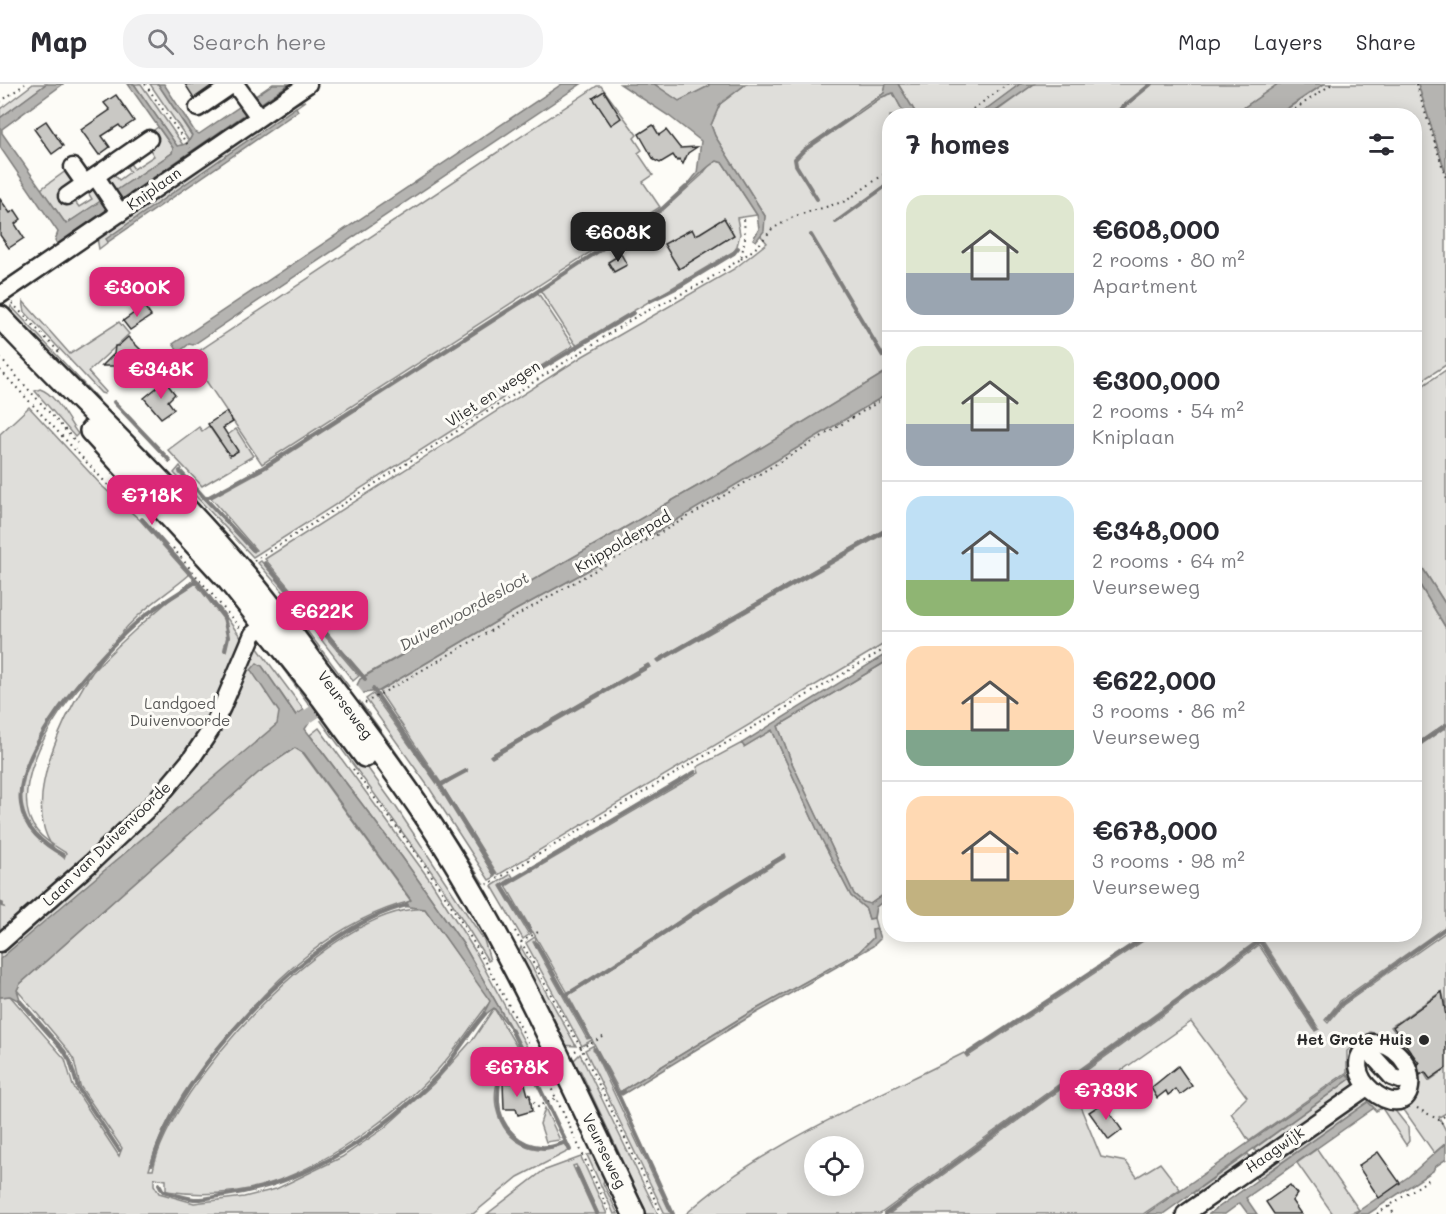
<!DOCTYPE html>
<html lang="en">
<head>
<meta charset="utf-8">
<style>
  :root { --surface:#fff; --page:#f2f2f3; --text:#2b2b33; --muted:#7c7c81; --line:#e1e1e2; --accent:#db2777 }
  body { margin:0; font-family:Mali,sans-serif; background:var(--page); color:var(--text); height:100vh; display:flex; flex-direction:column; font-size:22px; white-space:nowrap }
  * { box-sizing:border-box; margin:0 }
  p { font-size:20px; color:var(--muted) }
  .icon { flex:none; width:33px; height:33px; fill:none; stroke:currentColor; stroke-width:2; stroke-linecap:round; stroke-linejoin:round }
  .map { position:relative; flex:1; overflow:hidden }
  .drawer { position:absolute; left:882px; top:24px; width:540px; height:834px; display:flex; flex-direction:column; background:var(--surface); border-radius:24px; box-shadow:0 3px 15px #0003 }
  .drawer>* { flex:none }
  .buttons { position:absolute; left:804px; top:1052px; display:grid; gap:12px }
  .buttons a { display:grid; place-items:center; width:60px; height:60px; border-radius:50%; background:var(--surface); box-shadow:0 3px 15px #0003; font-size:30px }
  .price { position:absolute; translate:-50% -51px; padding:0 14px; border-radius:12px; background:var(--accent); color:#fff; font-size:20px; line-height:39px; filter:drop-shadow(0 2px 3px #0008) }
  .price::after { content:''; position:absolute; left:50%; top:36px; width:18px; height:14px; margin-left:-9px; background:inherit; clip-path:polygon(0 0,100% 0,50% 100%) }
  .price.active { background:#222; color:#fff }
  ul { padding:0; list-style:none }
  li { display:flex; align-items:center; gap:18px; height:150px; padding:0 24px }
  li+li { border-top:2px solid var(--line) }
  li span { display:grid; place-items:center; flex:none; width:168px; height:120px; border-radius:18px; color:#555 }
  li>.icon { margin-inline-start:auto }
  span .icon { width:72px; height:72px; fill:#fffc; stroke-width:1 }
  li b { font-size:26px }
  h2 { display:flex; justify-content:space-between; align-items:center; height:72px; padding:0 24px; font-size:26px }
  header { display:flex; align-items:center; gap:36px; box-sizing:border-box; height:84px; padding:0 30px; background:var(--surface); border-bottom:2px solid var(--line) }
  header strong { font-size:28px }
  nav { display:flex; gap:33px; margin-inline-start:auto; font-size:21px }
  .search { width:420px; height:54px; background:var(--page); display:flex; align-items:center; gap:15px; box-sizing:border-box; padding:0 21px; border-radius:24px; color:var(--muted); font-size:22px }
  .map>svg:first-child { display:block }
  .green { fill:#dfdeda; stroke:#858482; stroke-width:1.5; fill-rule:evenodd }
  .water { fill:#b5b4b1; stroke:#7e7d7b; stroke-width:1.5 }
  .pier { fill:#fdfcf7 }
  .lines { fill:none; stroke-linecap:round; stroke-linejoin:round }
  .stream { stroke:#7e7d7b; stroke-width:4 }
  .canal { stroke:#b5b4b1; stroke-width:14 }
  .building { fill:#c9c8c4; stroke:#2b2b2b; stroke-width:1.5 }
  .minor-casing { stroke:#2b2b2b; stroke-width:21 }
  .major-casing { stroke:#2b2b2b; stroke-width:26 }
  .path { stroke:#2b2b2b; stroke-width:2; stroke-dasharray:1.5 4.5; stroke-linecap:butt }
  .minor { stroke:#fdfcf7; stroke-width:16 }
  .major { stroke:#fdfcf7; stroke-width:21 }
  .poi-dot { fill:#2b2b2b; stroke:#fdfcf7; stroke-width:2 }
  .labels { text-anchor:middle; stroke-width:6; stroke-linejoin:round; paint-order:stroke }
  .street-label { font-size:15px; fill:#2b2b2b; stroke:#fdfcf7 }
  .park-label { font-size:15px; fill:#585857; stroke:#fdfcf7 }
  .poi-label { font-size:15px; font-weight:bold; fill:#2b2b2b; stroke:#fdfcf7; text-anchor:end }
  .water-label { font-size:16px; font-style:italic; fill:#5b5b5a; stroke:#fdfcf7 }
</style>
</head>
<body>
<header>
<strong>Map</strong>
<div class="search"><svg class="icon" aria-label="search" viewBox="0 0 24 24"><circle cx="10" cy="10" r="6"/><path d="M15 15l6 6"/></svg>Search here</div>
<nav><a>Map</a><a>Layers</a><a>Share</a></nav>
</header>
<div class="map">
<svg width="1446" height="1130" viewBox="0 0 1446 1130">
  <rect width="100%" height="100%" fill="#fdfcf7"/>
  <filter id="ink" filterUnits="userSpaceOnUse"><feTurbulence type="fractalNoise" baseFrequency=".0167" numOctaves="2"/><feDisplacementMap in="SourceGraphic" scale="12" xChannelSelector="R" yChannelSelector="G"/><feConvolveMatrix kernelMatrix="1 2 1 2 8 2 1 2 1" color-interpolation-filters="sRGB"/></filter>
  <g filter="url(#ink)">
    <!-- green -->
    <g class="green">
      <polygon points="33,0 46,0 0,34 0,25"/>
      <polygon points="134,0 141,0 183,61 177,62"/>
      <polygon points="150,0 158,0 192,52 189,57"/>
      <polygon points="654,0 708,0 709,2 679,17"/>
      <polygon points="746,0 886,0 884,9 804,65 795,75 796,79 796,76 805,66 882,13 893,9 905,31 890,32 889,98 852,126 889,101 889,286 710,395 364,592 265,475 583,272 734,185 767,159 761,152 765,132 715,52 711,41 720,20"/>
      <polygon points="898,0 1020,0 978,32 917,31"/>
      <polygon points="1034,0 1278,0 1233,31 990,32"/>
      <polygon points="1324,0 1418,0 1446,90 1446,281 1415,301 1414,146 1416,145 1414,144 1414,32 1277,32"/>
      <polygon points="597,2 601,2 637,51 634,54 642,66 638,69 653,91 643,98 660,123 262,380 190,273"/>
      <polygon points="305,17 107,155 108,158 99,165 97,154 284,22"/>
      <polygon points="158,43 173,64 172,69 113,109 107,96 107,92 113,89 119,96 130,88 125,80 129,78 134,85 154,72 149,64 147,51"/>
      <polygon points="717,77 723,79 757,131 737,134 740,150 736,166 576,261 540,206 663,126 702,91 710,80"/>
      <polygon points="70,84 77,94 74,116 79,123 92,115 87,107 95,103 105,115 66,140 41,105"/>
      <polygon points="538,209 573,262 508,303 503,314 253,473 174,389 180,382 182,385 179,389 254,468 256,466 211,414 266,384"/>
      <polygon points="23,217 70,270 119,238 129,250 88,288 106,308 104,310 101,309 25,228"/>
      <polygon points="11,222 97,314 94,316 9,229"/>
      <polygon points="1446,286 1446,521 1415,472 1415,307"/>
      <path d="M40,305C56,310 68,337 78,350L75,353L35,307Z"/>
      <path d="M889,309V557L498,791L442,702L468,685L441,699L379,607L514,527L645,455ZM885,445L887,448L659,578L657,576ZM648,580L650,583L492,674L490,672Z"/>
      <path d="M29,323L103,403L140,436L189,491C173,505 154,517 139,531C87,578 0,726 64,774L66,769C55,762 45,757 37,747C26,734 25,715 28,699C44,618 132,548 193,496L227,540L219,523L250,566L257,563L304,626L296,631L262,582L301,645L0,898V822L4,823L0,817V350Z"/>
      <polygon points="209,342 219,357 236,345 253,372 202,402 168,366 199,343 202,347"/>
      <polygon points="261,477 359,592 353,597 294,520 258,479"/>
      <polygon points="1415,493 1446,544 1446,639 1415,661"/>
      <path d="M290,530L295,531C362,618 425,706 483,799L471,797L287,531Z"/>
      <polygon points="267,563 270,563 354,665 396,723 484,856 490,876 488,877 441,801"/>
      <polygon points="889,576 889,807 870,820 863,818 854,810 791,677 778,642"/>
      <polygon points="373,610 438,701 495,793 489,796 430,705 366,615"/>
      <path d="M1446,643V842L1340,917L1325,936L1328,939L1343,921L1446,848V925L1442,907L1391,943L1410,967L1405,970L1388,953L1370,948L1347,967V988L1249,1057L1231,1029L1247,1013L1191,938L1078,1017L1101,1073L1126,1078L1137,1093L1160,1079L1180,1105L1143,1130H889L1259,861L1315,947L1319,945L1261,854L880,1130H686C763,1060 871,1016 964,969L967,973L1152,851L1414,850L1415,665ZM814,1062H854V1101H814Z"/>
      <polygon points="319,644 432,799 475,867 534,976 530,978 463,860 402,773 310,651"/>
      <path d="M772,646L821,754L851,812L866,825L869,835L874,834L877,845L872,846L873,854L859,868L744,932L620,1008L568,911C642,866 712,817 786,773L785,770L704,819L647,860L568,909L533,848L523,855L492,802L511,790L513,793L500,802L528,849L532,847L506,802L699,689L697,683L742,659L744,662Z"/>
      <path d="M295,664L303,669L411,817C337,836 281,889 233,945C196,988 164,1031 149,1086H153C170,1002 334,819 425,825L491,917C475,936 462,957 447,975C406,1024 334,1077 274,1098C239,1110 201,1112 166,1107V1096L154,1094V1101L159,1109L194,1119L244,1113L276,1105L342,1073L383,1045L433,1000L474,954L494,924L521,970C513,976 503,983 499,993C486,1026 508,1068 547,1065C553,1064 559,1061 565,1059L569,1067L518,1093L473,1130H0V913L10,912L65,975L73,1002L119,1072L122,1064L80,1002L74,976L67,965L17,906L20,900L258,689Z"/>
      <polygon points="535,853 536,856 533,858 587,955 591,954 592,956 582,962 526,859"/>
      <polygon points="521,863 576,962 560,961 560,947 529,888 516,876"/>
      <polygon points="594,961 593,965 671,1130 665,1130 585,966"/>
      <polygon points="580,970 658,1130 647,1130 625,1082 617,1079 620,1071 580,986 572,984 570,980"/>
      <path d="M1414,972L1429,997L1446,985V1029L1439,1033L1446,1047V1059L1434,1069L1402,1023C1427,1007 1420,999 1410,975Z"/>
      <polygon points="1352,984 1356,1001 1258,1071 1254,1065 1350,995 1347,990"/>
      <polygon points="1365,1011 1377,1020 1393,1024 1408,1043 1409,1057 1406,1061 1382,1024 1376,1027 1368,1018 1257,1096 1253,1090"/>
      <polygon points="545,1024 560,1056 546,1058 540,1040"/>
      <polygon points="1317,1065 1359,1126 1349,1130 1333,1130 1297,1079"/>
      <polygon points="593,1070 597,1072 606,1091 603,1099 618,1130 614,1130 587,1071"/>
      <polygon points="1248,1070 1252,1075 1197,1114 1193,1109"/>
      <polygon points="581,1073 607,1130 599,1130 576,1081 573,1082 595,1130 487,1130 543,1087"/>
    </g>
    <!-- water -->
    <g class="water">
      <path d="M46,0H63L2,45V49L66,140L172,69L173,64L128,0H134L177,62C185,61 189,59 192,51L158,0H164L195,48L199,50L273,0H289L57,160L55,156L58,148L0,63V34Z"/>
      <polygon points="562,0 581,0 193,261 189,260 179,268 173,260"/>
      <path d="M620,0H654L679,17L709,2L708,0H746L720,20L711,41L715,52L765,132L764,147L756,157L753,155L759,145L757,131L723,79L717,77C706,82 697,95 686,103L697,89L701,57L669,32Z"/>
      <polygon points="886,0 898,0 917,31 905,31 893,9 882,13 849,36 848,34 884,9"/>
      <polygon points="1020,0 1034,0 990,31 978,31"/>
      <polygon points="1278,0 1324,0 1277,31 1233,31"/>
      <polygon points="1418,0 1446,0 1446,90"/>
      <polygon points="296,23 298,27 108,158 106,155"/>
      <polygon points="889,286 889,309 645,455 514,527 379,607 364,609 309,639 305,645 402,773 463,860 511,945 494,924 482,933 490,917 425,825 402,822 411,816 304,669 295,664 258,689 20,900 17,906 21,918 10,912 0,913 0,875 277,640 279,628 251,586 257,579 262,582 299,636 306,636 357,601 360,595 710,395"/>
      <polygon points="1415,472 1446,521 1446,544 1415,493"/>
      <polygon points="889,568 889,576 778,642 791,677 854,810 863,818 870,820 889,807 889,813 876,823 874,834 869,835 866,825 851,812 821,754 772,646 744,663 742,659"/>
      <polygon points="877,845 880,855 873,862 746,935 622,1011 620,1008 744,932 859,868 873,854 872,846"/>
      <polygon points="1347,990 1350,995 1163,1130 1146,1130"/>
      <polygon points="1368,1018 1374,1024 1246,1114 1257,1130 1248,1130 1240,1119 1225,1130 1209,1130"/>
      <polygon points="1446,1059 1446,1075 1435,1083 1433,1087 1368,1130 1354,1130 1408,1093"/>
    </g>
    <!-- pier -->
    <polygon class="pier" points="355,599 366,613 311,641 304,633"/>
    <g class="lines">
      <!-- stream -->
      <g class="stream">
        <polyline points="1112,32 1151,0"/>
        <polyline points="817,115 796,81 795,75 804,66 852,33"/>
        <polyline points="836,138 890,99"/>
        <polyline points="811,151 883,272"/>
        <polyline points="650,217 680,202 734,169 738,164"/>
        <polyline points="526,294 633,229"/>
        <polyline points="114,318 170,377"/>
        <polyline points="180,387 253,466"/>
        <polyline points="207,414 264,383 538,207 662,125 686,103"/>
        <polyline points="142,435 197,497 224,533 228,553 225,566"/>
        <polyline points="265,479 365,595"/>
        <polyline points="659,576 883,448"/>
        <polyline points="373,605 440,701 495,790"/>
        <polyline points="1414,663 1446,641"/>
        <polyline points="492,672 648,582"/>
        <polyline points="440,701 466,687"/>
        <path d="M63,771C43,760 24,745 21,720C13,665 103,566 143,533C160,520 179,509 197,497"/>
        <polyline points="0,820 2,820"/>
        <polyline points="530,847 502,802 695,688"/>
        <polyline points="536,859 589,953"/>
        <path d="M566,911C640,866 710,816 784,772"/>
        <polyline points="19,916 64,967 70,977 78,1004 119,1066"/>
        <polyline points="1328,935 1342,919 1446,844"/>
        <path d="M511,945L566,1058C560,1060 553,1063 547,1063C520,1065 499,1043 498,1017C498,1006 498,994 505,985C510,980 518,975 524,971"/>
        <polyline points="595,965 618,1010"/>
        <polyline points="967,970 1149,850"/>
        <polyline points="624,1007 618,1010 673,1130"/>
        <polyline points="566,1058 570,1066"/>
        <path d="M152,1080C178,987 312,844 407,821"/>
        <polyline points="577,1085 597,1130"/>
        <path d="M159,1100L163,1107C173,1110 184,1114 194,1115C204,1116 216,1112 226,1111C308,1100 385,1047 441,988C457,970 469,948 485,930"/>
        <polyline points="885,1130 1260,857 1316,944"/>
      </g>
      <!-- canal -->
      <polyline class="canal" points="287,646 331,617"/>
    </g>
    <!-- building -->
    <g class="building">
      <polygon points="185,0 214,0 194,14"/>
      <polygon points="604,7 621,34 611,41 593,14"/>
      <polygon points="116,11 134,37 122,45 119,41 102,52 110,63 99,71 81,46 110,26 104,19"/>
      <polygon points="46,37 63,62 52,70 34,45"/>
      <polygon points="653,41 659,51 666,46 680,64 697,63 688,69 683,80 679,75 677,77 673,71 660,79 654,76 639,50"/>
      <polygon points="0,115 10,129 15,126 21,135 15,140 24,154 9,164 0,151"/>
      <polygon points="724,134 734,151 679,185 664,160 692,145 695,151 700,149"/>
      <polygon points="621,170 627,181 614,188 608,178"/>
      <polygon points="144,222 151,232 130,246 123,237"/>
      <polygon points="128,253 141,266 127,279 125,277 117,284 115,282 102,282 114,270 115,262 118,262"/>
      <polygon points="165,297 175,310 168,317 174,325 161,334 144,314"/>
      <polygon points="226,328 233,338 223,344 238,367 230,372 208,340"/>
      <polygon points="1442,908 1446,932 1446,984 1430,995 1425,988 1420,991 1417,980 1419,979 1393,943"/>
      <polygon points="1178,982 1192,1002 1180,1011 1176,1005 1168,1011 1166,1007 1157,1014 1151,1004"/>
      <polygon points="503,999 516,999 516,1002 525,1000 528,1011 530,1011 532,1027 518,1031 516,1025 504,1025"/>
      <polygon points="1103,1019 1122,1046 1109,1056 1089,1028"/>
      <polygon points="1378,1068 1400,1099 1379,1114 1358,1082"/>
      <polygon points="1290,1101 1297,1110 1292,1117 1301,1130 1274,1130 1266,1118"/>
    </g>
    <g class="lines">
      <defs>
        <g id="minor">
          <polyline points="235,0 259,33"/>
          <polyline points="198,24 233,0"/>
          <polyline points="73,83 85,100"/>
          <polyline points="96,93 120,129"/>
          <polyline points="67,112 149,55"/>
          <polyline points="0,211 308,0"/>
          <polyline points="0,859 91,779 153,720 191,675 210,647 222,623 253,550 273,536"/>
          <path d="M1372,959C1395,960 1413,980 1410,1003C1405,1044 1327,987 1372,959Z"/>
          <polyline points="1365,963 1392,993 1400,996"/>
          <polyline points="1185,1130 1367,1003"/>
        </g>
        <g id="major">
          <path d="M0,233C80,318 166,398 242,487C270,519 295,554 320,588C357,636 394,685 428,736C510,860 569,996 634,1130"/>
          <polyline points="91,347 229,497 323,615 365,672"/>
        </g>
      </defs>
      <!-- minor casing -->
      <use href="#minor" class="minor-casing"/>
      <!-- major casing -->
      <use href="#major" class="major-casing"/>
      <!-- path -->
      <g class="path">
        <polyline points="145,0 190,64"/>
        <polyline points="1416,0 1446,94"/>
        <polyline points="0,18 25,0"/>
        <polyline points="963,32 1008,0"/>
        <polyline points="1285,32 1332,0"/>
        <polyline points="741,175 758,162 772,145 795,132 846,117 890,86"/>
        <polyline points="12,219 60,269"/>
        <polyline points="0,274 77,359"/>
        <polyline points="0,286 107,400 137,424"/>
        <polyline points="173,464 241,545"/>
        <polyline points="254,477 637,232 701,200 741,175 745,154 744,133"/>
        <polyline points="365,619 705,423 890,311"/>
        <path d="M353,685C387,731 424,777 454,826C514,923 563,1026 610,1130"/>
        <polyline points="487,801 890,562"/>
        <polyline points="515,847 581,964 662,1130"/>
        <polyline points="521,858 540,847"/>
        <polyline points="575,967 605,952"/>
        <polyline points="530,1013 538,1023 556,1014"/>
        <polyline points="1417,1024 1439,1036 1446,1031"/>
        <polyline points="1441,1039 1446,1036"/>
        <polyline points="1389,1122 1394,1130"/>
        <polyline points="1377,1130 1431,1094"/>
      </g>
      <!-- minor -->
      <use href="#minor" class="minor"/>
      <!-- major -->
      <use href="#major" class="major"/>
    </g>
  </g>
  <!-- markers -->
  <circle class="poi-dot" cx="1424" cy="956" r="6"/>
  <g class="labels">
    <!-- street labels -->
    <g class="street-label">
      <text transform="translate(154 105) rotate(-35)" y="5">Kniplaan</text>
      <text transform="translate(493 310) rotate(-33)" y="5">Vliet en wegen</text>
      <text transform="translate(623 458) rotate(-30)" y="5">Knippolderpad</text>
      <text transform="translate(345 621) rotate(53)" y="5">Veurseweg</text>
      <text transform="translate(107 760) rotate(-44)" y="5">Laan van Duivenvoorde</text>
      <text transform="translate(1275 1066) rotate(-35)" y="5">Haagwijk</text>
      <text transform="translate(604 1067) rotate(64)" y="5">Veurseweg</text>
    </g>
    <!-- park labels -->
    <g class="park-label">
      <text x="180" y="625">Landgoed<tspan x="180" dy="17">Duivenvoorde</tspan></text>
    </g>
    <!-- poi labels -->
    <g class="poi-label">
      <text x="1412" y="961">Het Grote Huis</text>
    </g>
    <!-- water labels -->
    <g class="water-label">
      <text transform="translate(464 527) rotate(-29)" y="6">Duivenvoordesloot</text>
    </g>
  </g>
</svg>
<div class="buttons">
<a><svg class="icon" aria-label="locate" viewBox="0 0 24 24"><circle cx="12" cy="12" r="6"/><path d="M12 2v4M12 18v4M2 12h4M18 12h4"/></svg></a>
</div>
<b class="price active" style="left:618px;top:179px">€608K</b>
<b class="price" style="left:137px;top:234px">€300K</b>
<b class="price" style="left:161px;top:316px">€348K</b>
<b class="price" style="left:152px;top:442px">€718K</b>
<b class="price" style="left:322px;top:558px">€622K</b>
<b class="price" style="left:517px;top:1014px">€678K</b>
<b class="price" style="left:1106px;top:1037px">€733K</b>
<section class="drawer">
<h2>7 homes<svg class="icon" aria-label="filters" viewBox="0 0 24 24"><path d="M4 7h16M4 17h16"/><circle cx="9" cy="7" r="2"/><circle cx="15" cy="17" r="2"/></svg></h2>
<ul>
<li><span style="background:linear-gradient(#dfe7d0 65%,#9aa5b1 0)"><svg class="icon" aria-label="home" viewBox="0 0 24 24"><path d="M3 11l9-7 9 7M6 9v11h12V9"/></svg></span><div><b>€608,000</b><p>2 rooms · 80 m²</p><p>Apartment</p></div></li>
<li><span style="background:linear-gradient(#dfe7d0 65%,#9aa5b1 0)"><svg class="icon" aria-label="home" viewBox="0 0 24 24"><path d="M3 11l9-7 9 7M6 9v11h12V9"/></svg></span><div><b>€300,000</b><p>2 rooms · 54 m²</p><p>Kniplaan</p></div></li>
<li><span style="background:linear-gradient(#bfe0f5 70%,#8fb573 0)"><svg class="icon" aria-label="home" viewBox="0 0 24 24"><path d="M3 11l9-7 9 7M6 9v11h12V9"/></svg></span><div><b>€348,000</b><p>2 rooms · 64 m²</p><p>Veurseweg</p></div></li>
<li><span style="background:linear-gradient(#ffd9b3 70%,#7fa58c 0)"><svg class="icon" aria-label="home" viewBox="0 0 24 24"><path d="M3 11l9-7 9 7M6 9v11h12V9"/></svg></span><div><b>€622,000</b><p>3 rooms · 86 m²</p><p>Veurseweg</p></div></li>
<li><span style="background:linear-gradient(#ffd9b3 70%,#c2b280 0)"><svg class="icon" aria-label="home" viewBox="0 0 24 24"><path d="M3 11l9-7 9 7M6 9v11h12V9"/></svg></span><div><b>€678,000</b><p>3 rooms · 98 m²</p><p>Veurseweg</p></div></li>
</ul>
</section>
</div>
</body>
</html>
